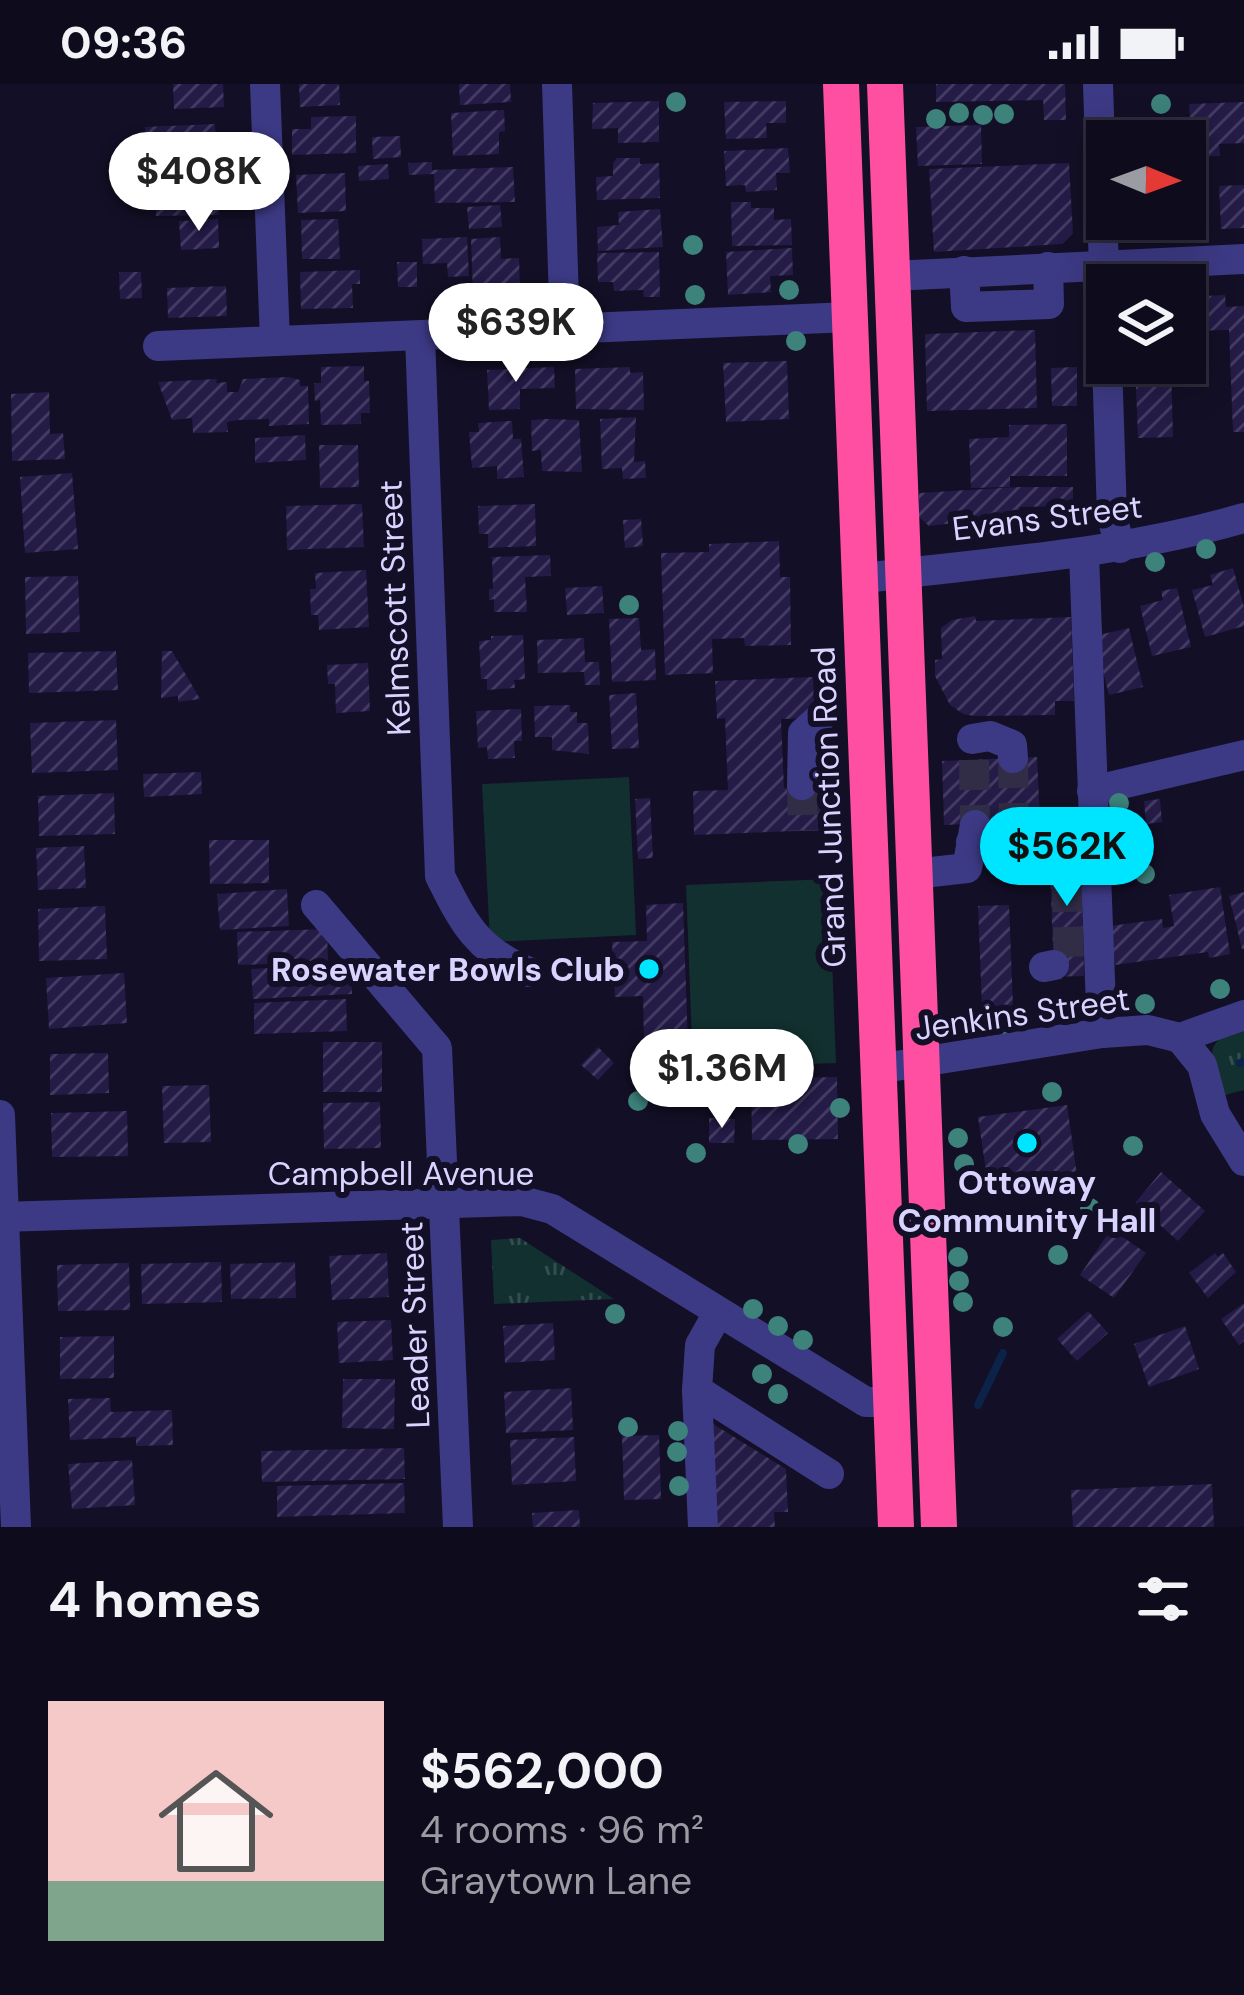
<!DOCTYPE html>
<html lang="en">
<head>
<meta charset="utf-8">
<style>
  :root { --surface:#0e0b1c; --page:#171425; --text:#f1f3f6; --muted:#9b9ba3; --line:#2e2b3b; --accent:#00e5ff }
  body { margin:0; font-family:"DM Sans",sans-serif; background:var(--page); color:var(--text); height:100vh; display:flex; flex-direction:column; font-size:45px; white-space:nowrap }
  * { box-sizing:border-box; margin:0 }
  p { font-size:39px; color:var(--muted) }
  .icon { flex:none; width:66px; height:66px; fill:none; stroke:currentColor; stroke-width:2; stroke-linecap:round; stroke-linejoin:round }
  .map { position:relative; height:1443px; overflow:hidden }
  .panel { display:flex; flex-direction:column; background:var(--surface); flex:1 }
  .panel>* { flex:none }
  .needle { width:78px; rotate:91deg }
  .tools { position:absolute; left:1086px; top:36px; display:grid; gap:24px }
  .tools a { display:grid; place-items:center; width:120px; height:120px; border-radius:0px; background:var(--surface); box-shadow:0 6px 30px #0003,0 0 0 3px var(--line); font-size:60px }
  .price { position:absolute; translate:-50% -102px; padding:0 27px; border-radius:42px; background:#fff; color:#222; font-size:39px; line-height:78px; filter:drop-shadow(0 3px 6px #0008) }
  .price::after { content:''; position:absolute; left:50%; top:72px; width:36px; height:27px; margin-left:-18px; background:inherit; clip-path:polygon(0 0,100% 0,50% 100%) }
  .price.active { background:var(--accent); color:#111 }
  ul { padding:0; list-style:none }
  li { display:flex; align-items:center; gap:36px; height:300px; padding:0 48px }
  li+li { border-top:3px solid var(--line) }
  li span { display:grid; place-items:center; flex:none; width:336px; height:240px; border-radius:0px; color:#555 }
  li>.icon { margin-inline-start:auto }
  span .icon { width:144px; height:144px; fill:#fffc; stroke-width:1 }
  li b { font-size:51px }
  h2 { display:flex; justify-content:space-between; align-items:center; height:144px; padding:0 48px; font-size:51px }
  .status { display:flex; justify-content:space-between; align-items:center; height:84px; padding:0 60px; background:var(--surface); direction:ltr }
  .status svg { height:33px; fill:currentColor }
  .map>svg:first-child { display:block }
  .grass { fill:url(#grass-tufts) }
  .pitch { fill:#12302f }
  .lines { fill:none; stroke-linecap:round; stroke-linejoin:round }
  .stream { stroke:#0c2248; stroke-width:8 }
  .building { fill:url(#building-hatch) }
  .minor-tunnel { stroke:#312d47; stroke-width:30; stroke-dasharray:30 15; stroke-linecap:butt }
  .minor { stroke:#3d3a85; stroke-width:30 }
  .highway { stroke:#ff4fa3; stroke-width:36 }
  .tree { fill:#3d827b }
  .poi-dot { fill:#00e5ff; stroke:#130f26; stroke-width:4.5 }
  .labels { text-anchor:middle; stroke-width:12; stroke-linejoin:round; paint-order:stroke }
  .street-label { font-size:33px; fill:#d9d4ff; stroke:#130f26 }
  .poi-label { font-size:33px; font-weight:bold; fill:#d9d4ff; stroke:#130f26; text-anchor:end }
</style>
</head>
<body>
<div class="status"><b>09:36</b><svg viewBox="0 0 49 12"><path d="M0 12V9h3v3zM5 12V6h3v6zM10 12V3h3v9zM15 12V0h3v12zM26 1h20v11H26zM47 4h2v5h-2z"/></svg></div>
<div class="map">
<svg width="1244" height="1443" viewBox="0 0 1244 1443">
  <defs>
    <pattern id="grass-tufts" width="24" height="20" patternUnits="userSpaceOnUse" patternTransform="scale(3)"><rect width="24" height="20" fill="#12302f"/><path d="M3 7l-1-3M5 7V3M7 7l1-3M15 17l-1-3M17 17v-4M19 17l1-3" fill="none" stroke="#344d4e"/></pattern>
    <pattern id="building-hatch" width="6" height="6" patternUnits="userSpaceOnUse" patternTransform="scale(3)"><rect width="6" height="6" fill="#241b47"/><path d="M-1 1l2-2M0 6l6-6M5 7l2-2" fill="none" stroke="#433b63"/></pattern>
  </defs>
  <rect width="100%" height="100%" fill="#130f26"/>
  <!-- grass -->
  <g class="grass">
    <path d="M1244,945V1006L1225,1011C1213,974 1197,958 1244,945Z"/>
    <polygon points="520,1154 614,1215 494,1220 491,1156"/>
  </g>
  <!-- pitch -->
  <g class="pitch">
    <polygon points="629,693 636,851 490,858 482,700"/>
    <polygon points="829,795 836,979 693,985 686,801"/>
  </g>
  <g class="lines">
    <!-- stream -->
    <g class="stream">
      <polyline points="1240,979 1244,978"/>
      <polyline points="978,1321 1003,1269"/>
    </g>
  </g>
  <!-- building -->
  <g class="building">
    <polygon points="173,0 223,0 224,23 174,25"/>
    <polygon points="299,0 339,0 340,21 300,23"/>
    <polygon points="459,0 510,0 511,18 460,21"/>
    <polygon points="936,0 1065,0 1066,36 1044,36 1043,16 936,18"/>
    <polygon points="659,17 659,58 618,59 618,44 592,45 593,19"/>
    <polygon points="786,17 786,39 766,39 767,54 726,55 724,18"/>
    <polygon points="1244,18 1244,59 1219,60 1220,72 1185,73 1185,57 1150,57 1150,52 1191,51 1189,20"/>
    <polygon points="504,26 505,47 499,48 499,70 453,72 451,29"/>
    <polygon points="356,32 356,69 292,71 292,45 311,45 311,33"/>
    <polygon points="215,40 217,80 146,83 145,43"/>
    <polygon points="981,41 982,80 918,82 916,43"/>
    <polygon points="400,52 401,73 373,75 372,53"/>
    <polygon points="788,64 790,89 776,89 777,106 746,108 745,101 726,102 724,67"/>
    <polygon points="617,74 640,74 640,80 659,79 660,114 597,116 596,93 613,92 613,79"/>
    <polygon points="432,78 432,86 513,83 515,118 435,119 434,90 409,91 408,79"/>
    <polygon points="1069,79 1073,149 1062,160 934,168 929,85"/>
    <polygon points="388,80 389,95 359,97 358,82"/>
    <polygon points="345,89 346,127 298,129 296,91"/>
    <polygon points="205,95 204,105 219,105 219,131 156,132 155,106 168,105 168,96"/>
    <polygon points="1244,101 1244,144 1221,145 1219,102"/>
    <polygon points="731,118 751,118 751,124 774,124 774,136 791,135 792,161 732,162"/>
    <polygon points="500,121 502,143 469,145 467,123"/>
    <polygon points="660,125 663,163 598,167 597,143 619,141 618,128"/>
    <polygon points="218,135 219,164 181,166 179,137"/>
    <polygon points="338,135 340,175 302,175 301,136"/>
    <polygon points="467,153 469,192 448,193 447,179 423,180 422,155"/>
    <polygon points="500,153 501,175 519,174 520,203 473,210 471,155"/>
    <polygon points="792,164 793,191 770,192 771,208 728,211 726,168"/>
    <polygon points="659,168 660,213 644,213 643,206 614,207 613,198 598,198 597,169"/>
    <polygon points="397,178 417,178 417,203 398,203"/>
    <polygon points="360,186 360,200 352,200 353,224 301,225 300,188"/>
    <polygon points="119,188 141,188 142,214 120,215"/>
    <polygon points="226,202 227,232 168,234 167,204"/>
    <polygon points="1225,211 1226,223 1244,222 1244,348 1233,348 1229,246 1185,247 1185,213"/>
    <polygon points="1035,246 1037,324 927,327 925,250"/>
    <polygon points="787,277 789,335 726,338 723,279"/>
    <polygon points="1135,279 1171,279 1173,353 1138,354"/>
    <polygon points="364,282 364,297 369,297 370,329 361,329 361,340 321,341 320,316 315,317 314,299 321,299 321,283"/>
    <polygon points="554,283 555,304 520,305 520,325 489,326 487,286"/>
    <polygon points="630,283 630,289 643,288 644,326 576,325 575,285"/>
    <polygon points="1077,283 1077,322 1052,322 1051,284"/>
    <polygon points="288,293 300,296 300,302 308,302 309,340 269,342 269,335 238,336 227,338 228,348 193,349 192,334 172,336 158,298 217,295 216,299 227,298 227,308 238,308 243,295"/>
    <polygon points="49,308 50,350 63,349 65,375 12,377 11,310"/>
    <polygon points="636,333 634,378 645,377 646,394 623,395 622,384 602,385 600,335"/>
    <polygon points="547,335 579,336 582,388 542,387 541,366 532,367 531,336"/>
    <polygon points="512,337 513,355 521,355 524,393 497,395 497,382 472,384 469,348 479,348 478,339"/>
    <polygon points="1067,340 1067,392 1010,392 1010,403 971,404 969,355 1009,353 1009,341"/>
    <polygon points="305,351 306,376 255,379 255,354"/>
    <polygon points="319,361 358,361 359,403 320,404"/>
    <polygon points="72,389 78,465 25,469 20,393"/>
    <polygon points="1020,403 1073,403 1073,422 1019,423 1020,431 929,442 919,433 919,409"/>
    <polygon points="362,420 364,463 287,466 286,422"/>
    <polygon points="535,420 536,462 488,464 488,450 479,450 478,422"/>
    <polygon points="641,435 643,462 625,464 623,436"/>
    <polygon points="779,457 780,493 790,493 791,561 745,562 744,554 712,555 713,589 665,591 661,469 709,468 709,460"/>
    <polygon points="550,471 551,492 525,493 527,528 494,528 494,515 489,516 489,505 493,505 492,473"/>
    <polygon points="1233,484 1244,523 1244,542 1205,553 1192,506 1213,501 1210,491"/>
    <polygon points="366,486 369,543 319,546 318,531 311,531 310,505 316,505 315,489"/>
    <polygon points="78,492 80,548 26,550 25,493"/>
    <polygon points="602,502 604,529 567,531 565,504"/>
    <polygon points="1177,504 1191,563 1152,572 1140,522 1163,516 1161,507"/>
    <polygon points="975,532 976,537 1071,533 1074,617 1055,617 1055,631 974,632 963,630 950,621 935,592 935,576 942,575 941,544 952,536"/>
    <polygon points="639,534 641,566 655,565 656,596 612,598 609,535"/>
    <polygon points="1129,544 1143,603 1109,611 1094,552"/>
    <polygon points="523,551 525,595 514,596 515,604 487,606 487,595 481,595 479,557 491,556 491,552"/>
    <polygon points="584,554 585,578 599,578 600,601 585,601 584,588 538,589 537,556"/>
    <polygon points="116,567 118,606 29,609 28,569"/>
    <polygon points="162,567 172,567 200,615 178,618 178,612 161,614"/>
    <polygon points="368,579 370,627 336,629 335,600 328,600 327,581"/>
    <polygon points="813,593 815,634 781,635 784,704 820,702 822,746 694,751 693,707 728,706 725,634 717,635 715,597"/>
    <polygon points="636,609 639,664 612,665 609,611"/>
    <polygon points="570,621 570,628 577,628 577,639 588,639 589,670 552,666 552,653 535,653 534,622"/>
    <polygon points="521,625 522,657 514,657 515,674 488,675 487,663 478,664 476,627"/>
    <polygon points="116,636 118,686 32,689 30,639"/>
    <polygon points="1037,673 1040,737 944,741 942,677"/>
    <polygon points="201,688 202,710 144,713 143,690"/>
    <polygon points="114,709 115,750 39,752 38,712"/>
    <polygon points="650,714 653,774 638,775 635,715"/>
    <polygon points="1160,715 1162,738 1146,740 1144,717"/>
    <polygon points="209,756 269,756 269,799 210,800"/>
    <polygon points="1080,757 1084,892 1054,893 1049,758"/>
    <polygon points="84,762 86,804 38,806 36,764"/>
    <polygon points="1220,803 1230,870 1209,874 1208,868 1115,881 1110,842 1162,835 1163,844 1174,842 1169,811"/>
    <polygon points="287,805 289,842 220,846 217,810"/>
    <polygon points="1244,808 1244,865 1242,865 1229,812"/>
    <polygon points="683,819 688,961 644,963 643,912 615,913 612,858 647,857 646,821"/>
    <polygon points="1009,821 1013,922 982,923 978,822"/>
    <polygon points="105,822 107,875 39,877 38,825"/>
    <polygon points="327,845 328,878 238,881 237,848"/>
    <polygon points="351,880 352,910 253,915 251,885"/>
    <polygon points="124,889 127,939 49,945 46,894"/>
    <polygon points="346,915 347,947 254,950 254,919"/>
    <rect x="323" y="958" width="59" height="50"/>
    <polygon points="598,963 614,979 598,996 581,981"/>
    <polygon points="108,969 109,1009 50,1011 50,970"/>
    <polygon points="837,993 838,1055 752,1056 751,995"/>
    <polygon points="209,1001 211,1058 164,1059 162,1002"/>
    <polygon points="380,1018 381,1064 324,1065 323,1019"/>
    <polygon points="1067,1021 1078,1098 1007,1108 1003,1085 986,1087 978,1033"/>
    <polygon points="127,1027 128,1072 52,1073 51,1029"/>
    <polygon points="709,1034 735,1035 734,1059 709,1059"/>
    <polygon points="1161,1088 1205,1127 1178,1157 1135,1119"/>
    <polygon points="1111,1145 1146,1169 1114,1214 1080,1191"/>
    <polygon points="387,1169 389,1213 332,1216 329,1172"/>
    <polygon points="1215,1169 1218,1173 1223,1169 1236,1188 1208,1214 1189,1189"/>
    <polygon points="221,1178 222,1218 142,1220 141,1180"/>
    <polygon points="295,1178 296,1214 231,1215 230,1180"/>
    <polygon points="129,1179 130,1226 58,1227 57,1181"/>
    <polygon points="1244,1219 1244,1257 1239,1261 1221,1235"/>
    <polygon points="1088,1227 1108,1249 1077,1277 1057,1255"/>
    <polygon points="391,1236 393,1276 339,1279 337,1238"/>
    <polygon points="553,1239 555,1276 505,1279 503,1242"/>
    <polygon points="1185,1242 1199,1285 1149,1303 1134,1260"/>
    <polygon points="114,1252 114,1294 60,1295 60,1253"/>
    <polygon points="343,1295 395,1295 394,1345 342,1344"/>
    <polygon points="571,1304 573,1346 506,1349 504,1308"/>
    <polygon points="110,1314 111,1328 172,1326 173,1361 136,1362 136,1353 70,1356 68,1315"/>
    <polygon points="702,1333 786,1385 788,1428 774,1428 775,1443 708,1443"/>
    <polygon points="659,1351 661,1415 624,1416 622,1352"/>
    <polygon points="574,1353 576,1397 512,1401 510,1356"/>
    <polygon points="404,1364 405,1395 262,1398 261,1367"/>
    <polygon points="132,1376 135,1421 72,1425 68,1380"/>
    <polygon points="404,1399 405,1429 277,1433 277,1402"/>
    <polygon points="1212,1400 1214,1443 1073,1443 1071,1406"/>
    <polygon points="579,1426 580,1443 533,1443 532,1429"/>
  </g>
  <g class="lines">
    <!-- minor-tunnel -->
    <g class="minor-tunnel">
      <polyline points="1013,674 1014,738"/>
      <polyline points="974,676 975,741"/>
      <polyline points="802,701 803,747"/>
      <polyline points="1050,770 1066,769 1069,878 1054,881"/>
    </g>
    <!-- minor -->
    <g class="minor">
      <polyline points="265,0 275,257"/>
      <polyline points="557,0 565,248"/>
      <polyline points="1098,0 1112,432 1120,464"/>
      <polyline points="964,187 966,223 1049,220 1048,183"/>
      <polyline points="892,192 1244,175"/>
      <path d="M420,252L440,792C464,840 477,866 529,888"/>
      <polyline points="158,262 849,233"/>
      <polyline points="1084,470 1102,949"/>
      <path d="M857,495C988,478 1117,471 1244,434"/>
      <polyline points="972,655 990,652 1012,661 1013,674"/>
      <polyline points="802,701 803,649 821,633"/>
      <polyline points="1092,707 1244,671"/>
      <polyline points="971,758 1009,751 1014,738"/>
      <polyline points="1040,770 1050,770"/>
      <polyline points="914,790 967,784 975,741"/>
      <polyline points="316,821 437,964 458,1443"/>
      <polyline points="1044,883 1054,881"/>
      <polyline points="1180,954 1202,981 1215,1030 1244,1077"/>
      <polyline points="877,985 1102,949 1148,946 1180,954 1244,931"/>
      <polyline points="0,1031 16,1443"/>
      <polyline points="0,1133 522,1117 552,1125 866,1318 892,1318"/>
      <polyline points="718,1229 700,1261 697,1306 829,1390"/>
      <polyline points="697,1306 703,1443"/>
    </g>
    <!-- highway -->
    <g class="highway">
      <polyline points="841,0 896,1443"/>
      <polyline points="885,0 939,1443"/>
    </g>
  </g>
  <!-- trees -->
  <g class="tree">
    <circle cx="676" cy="18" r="10"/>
    <circle cx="1161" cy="20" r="10"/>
    <circle cx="959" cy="29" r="10"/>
    <circle cx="1004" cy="30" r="10"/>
    <circle cx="983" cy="31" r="10"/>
    <circle cx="936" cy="35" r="10"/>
    <circle cx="1197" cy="119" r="10"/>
    <circle cx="693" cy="161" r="10"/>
    <circle cx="789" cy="206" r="10"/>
    <circle cx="695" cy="211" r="10"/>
    <circle cx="796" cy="257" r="10"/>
    <circle cx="973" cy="444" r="10"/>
    <circle cx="1206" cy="465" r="10"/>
    <circle cx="1155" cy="478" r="10"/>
    <circle cx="629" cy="521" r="10"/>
    <circle cx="1119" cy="719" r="10"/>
    <circle cx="1145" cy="790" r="10"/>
    <circle cx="1220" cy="905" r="10"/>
    <circle cx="1145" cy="920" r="10"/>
    <circle cx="1003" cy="940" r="10"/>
    <circle cx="695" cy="997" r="10"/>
    <circle cx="1052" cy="1008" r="10"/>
    <circle cx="638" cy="1017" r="10"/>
    <circle cx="840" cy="1024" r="10"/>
    <circle cx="958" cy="1054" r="10"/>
    <circle cx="798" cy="1060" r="10"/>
    <circle cx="1133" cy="1062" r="10"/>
    <circle cx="696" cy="1069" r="10"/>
    <circle cx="964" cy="1080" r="10"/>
    <circle cx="1090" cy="1124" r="10"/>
    <circle cx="1058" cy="1171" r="10"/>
    <circle cx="958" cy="1173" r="10"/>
    <circle cx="959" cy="1197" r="10"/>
    <circle cx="963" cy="1218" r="10"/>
    <circle cx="753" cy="1225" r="10"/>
    <circle cx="615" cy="1230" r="10"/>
    <circle cx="778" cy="1242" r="10"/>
    <circle cx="1003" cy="1243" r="10"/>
    <circle cx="803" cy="1256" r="10"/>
    <circle cx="762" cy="1290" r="10"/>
    <circle cx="778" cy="1310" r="10"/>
    <circle cx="628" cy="1343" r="10"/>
    <circle cx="678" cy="1347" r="10"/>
    <circle cx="677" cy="1368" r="10"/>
    <circle cx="679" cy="1402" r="10"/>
  </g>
  <!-- markers -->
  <g class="poi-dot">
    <circle cx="649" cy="885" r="12"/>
    <circle cx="1027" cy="1059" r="12"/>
  </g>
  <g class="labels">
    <!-- street labels -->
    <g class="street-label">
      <text transform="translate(1047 433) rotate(-7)" y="12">Evans Street</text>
      <text transform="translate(394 524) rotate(-92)" y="12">Kelmscott Street</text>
      <text transform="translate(828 723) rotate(-92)" y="12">Grand Junction Road</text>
      <text transform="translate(1022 929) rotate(-8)" y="12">Jenkins Street</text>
      <text x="401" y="1101">Campbell Avenue</text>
      <text transform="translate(414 1241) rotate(-92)" y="12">Leader Street</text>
    </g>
    <!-- poi labels -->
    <g class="poi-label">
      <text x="625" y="897">Rosewater Bowls Club</text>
      <text x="1027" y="1110" text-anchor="middle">Ottoway<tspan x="1027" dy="38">Community Hall</tspan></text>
    </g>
  </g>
</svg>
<div class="tools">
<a><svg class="needle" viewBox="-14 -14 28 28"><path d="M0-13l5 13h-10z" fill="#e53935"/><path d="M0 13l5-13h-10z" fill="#9b9ba3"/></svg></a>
<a><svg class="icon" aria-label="layers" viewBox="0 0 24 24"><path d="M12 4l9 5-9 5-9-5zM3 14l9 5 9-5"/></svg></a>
</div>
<b class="price" style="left:199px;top:150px">$408K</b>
<b class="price" style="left:516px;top:301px">$639K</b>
<b class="price active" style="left:1067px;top:825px">$562K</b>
<b class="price" style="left:722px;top:1047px">$1.36M</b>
</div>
<section class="panel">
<h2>4 homes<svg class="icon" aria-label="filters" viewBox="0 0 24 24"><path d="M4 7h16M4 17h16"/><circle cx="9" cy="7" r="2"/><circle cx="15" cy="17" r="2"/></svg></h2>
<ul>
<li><span style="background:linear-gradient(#f6c9c9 75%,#7fa58c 0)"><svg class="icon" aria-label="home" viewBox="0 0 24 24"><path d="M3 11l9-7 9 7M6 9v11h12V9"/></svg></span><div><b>$562,000</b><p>4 rooms · 96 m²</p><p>Graytown Lane</p></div></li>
</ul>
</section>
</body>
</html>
